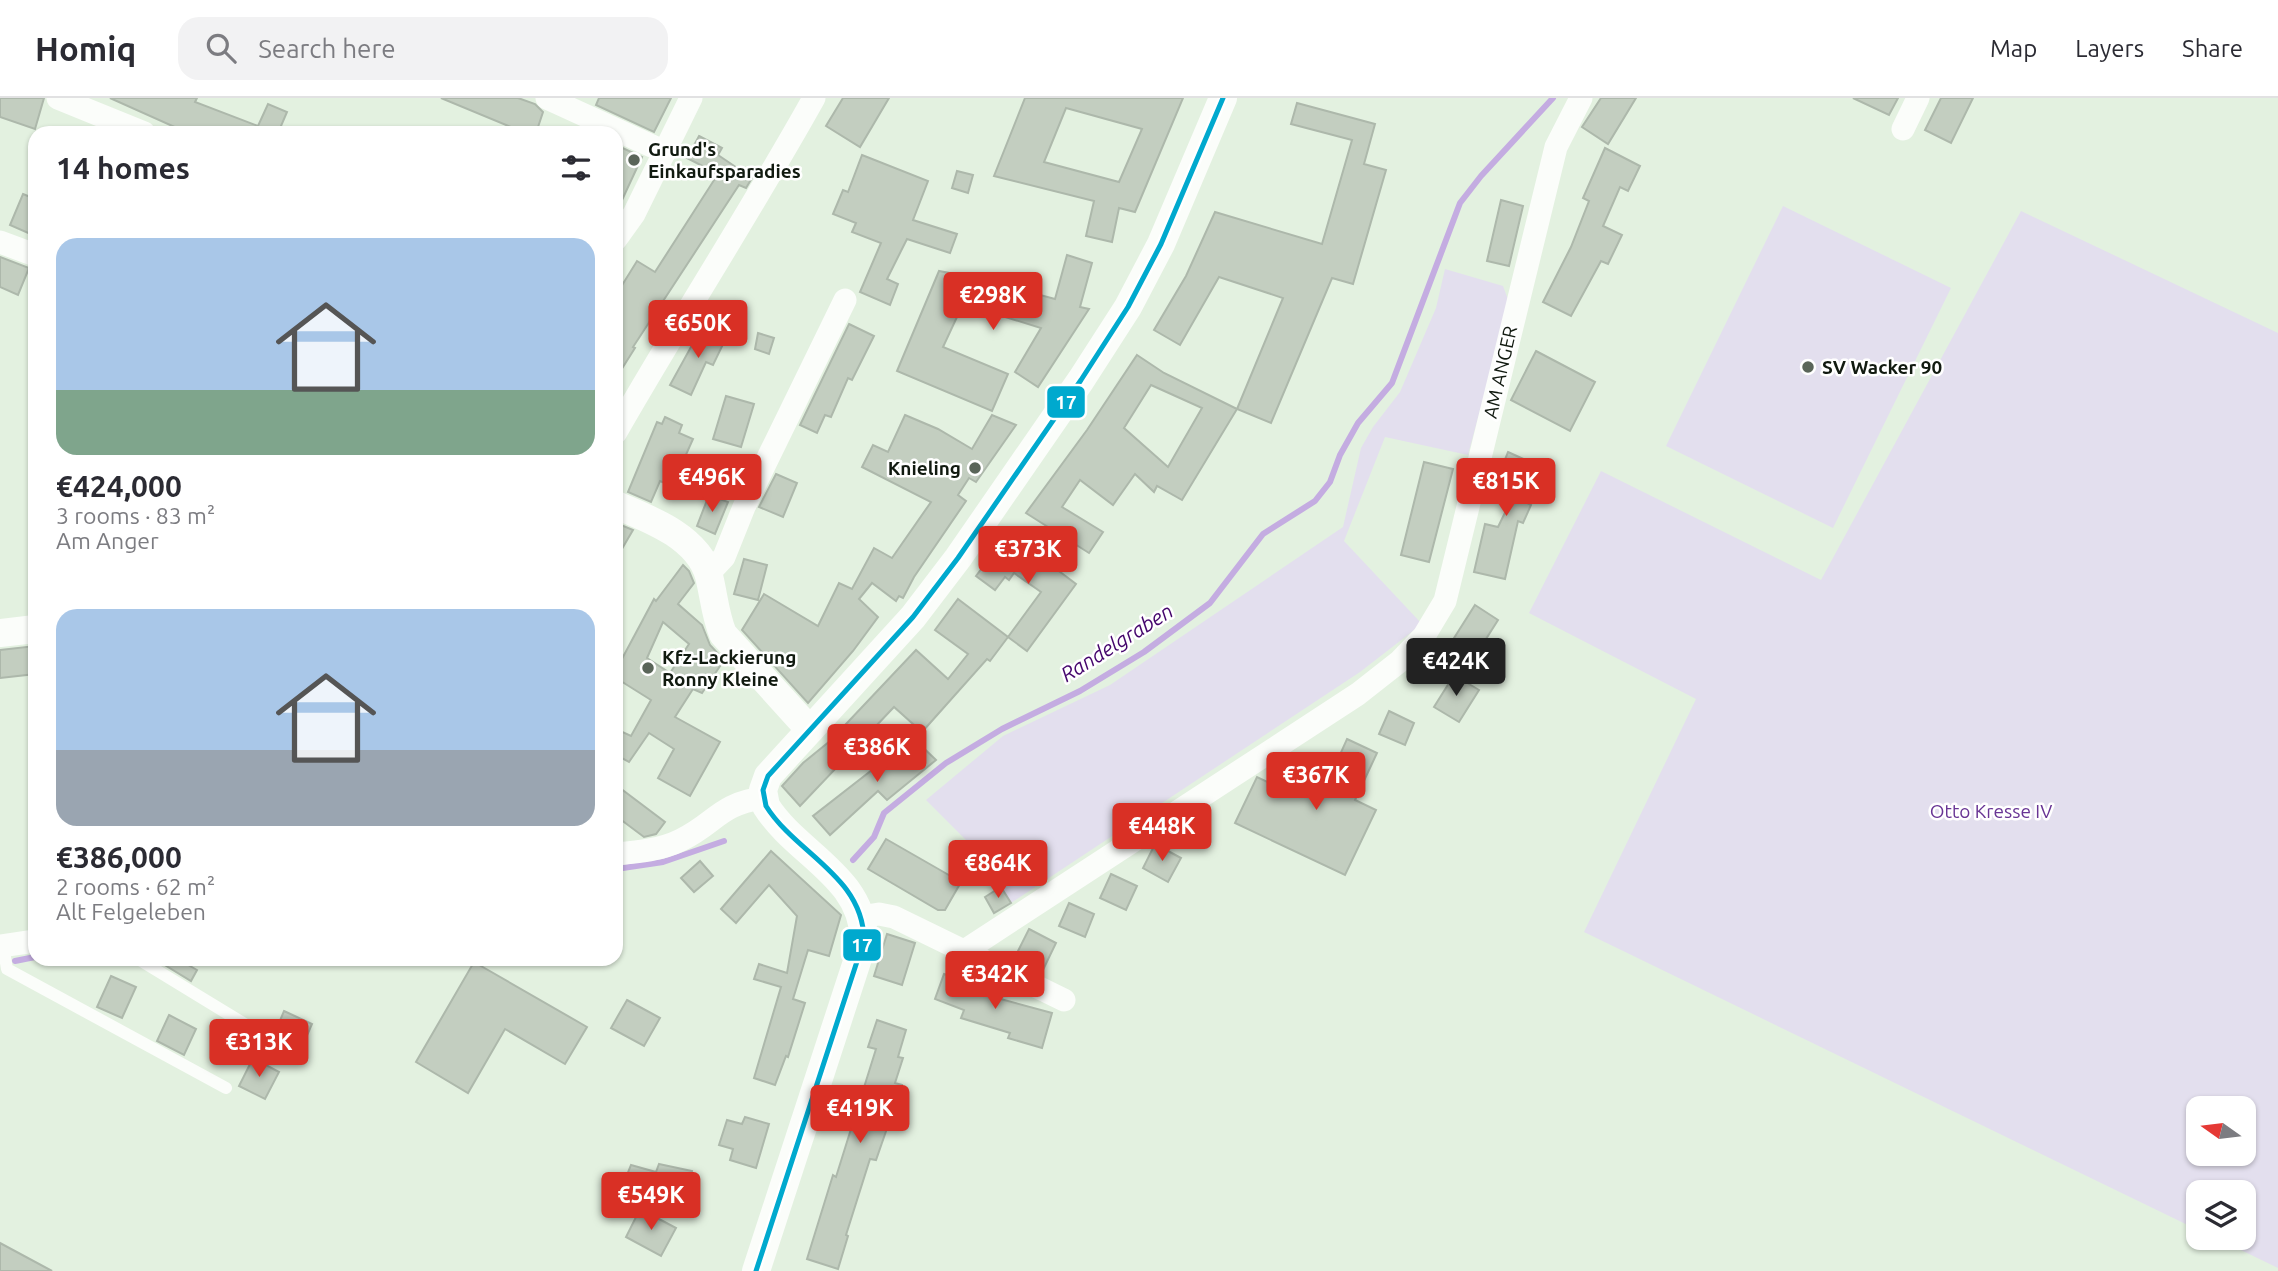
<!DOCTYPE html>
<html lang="en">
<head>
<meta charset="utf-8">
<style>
  :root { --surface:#fff; --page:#f2f2f3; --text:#2b2b33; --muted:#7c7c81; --line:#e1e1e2; --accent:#d93025 }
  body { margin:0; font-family:Ubuntu,sans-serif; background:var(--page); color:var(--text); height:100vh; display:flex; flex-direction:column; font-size:26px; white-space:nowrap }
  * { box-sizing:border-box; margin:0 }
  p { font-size:23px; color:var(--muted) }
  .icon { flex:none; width:38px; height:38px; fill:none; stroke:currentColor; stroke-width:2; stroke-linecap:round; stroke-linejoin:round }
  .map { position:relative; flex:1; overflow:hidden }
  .panel { position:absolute; left:28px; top:28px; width:595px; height:840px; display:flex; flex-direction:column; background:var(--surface); border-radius:21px; box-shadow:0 2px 5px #0004 }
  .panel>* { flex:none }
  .needle { width:46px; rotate:284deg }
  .controls { position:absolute; left:2186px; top:998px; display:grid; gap:14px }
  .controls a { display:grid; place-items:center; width:70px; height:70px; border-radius:14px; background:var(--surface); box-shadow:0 2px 5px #0004; font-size:35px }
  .price { position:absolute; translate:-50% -60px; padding:0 16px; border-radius:7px; background:var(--accent); color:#fff; font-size:23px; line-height:46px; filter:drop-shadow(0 2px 4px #0008) }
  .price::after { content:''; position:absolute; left:50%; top:42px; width:21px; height:16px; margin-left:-10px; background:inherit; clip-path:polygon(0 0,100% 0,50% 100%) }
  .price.current { background:#222; color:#fff }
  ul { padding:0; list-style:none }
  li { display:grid; align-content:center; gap:14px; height:371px; padding:0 28px }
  li span { display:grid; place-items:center; height:217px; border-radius:21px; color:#555 }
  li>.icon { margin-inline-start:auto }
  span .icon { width:126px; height:126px; fill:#fffc; stroke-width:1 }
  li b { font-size:30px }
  h2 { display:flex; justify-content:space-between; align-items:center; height:84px; padding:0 28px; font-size:30px }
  header { display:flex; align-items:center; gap:42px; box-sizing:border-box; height:98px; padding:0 35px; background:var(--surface); border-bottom:2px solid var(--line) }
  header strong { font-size:33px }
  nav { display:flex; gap:38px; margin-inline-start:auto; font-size:24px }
  .search { width:490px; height:63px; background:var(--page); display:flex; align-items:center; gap:18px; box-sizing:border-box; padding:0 24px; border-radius:21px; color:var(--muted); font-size:26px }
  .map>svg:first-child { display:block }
  .green { fill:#e3dfee; fill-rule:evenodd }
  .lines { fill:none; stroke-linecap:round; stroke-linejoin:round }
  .stream { stroke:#c4ace1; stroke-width:6 }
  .building { fill:#c3cec0; stroke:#adb8ab; stroke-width:2; fill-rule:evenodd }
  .service { stroke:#fbfdfa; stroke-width:12 }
  .minor { stroke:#fbfdfa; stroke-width:23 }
  .tertiary { stroke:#fbfdfa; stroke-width:28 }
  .bus-1-casing { stroke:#fff; stroke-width:10 }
  .bus-1 { stroke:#00a9ce; stroke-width:5 }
  .poi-dot { fill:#5a6559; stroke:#fff; stroke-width:2.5 }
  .labels { text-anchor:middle; stroke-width:5; stroke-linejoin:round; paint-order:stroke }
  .poi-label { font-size:19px; font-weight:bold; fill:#111a10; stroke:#fff; text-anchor:start }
  .street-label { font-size:19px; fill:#111a10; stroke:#fff }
  .park-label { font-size:19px; fill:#683494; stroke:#fff }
  .water-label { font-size:21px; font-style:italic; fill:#44056c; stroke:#fff }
  .line-badge { stroke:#fff; stroke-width:2.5 }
  .badge-label { font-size:19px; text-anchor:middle; font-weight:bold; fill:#fff }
</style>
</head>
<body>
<header>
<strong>Homiq</strong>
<div class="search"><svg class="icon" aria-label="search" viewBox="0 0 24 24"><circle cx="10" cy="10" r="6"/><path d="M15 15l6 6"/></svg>Search here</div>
<nav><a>Map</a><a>Layers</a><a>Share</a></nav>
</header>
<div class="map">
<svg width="2278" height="1173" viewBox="0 0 2278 1173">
  <rect width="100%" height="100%" fill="#e3f1e0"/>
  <!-- green -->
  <g class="green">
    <polygon points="1783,108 1951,190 1833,430 1666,348"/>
    <path d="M2021,113L2278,235V1170L2214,1139H2244V1094H2198V1132L1584,834L1696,601L1529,515L1601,373L1821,482ZM2198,1010H2244V1055H2198Z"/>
    <polygon points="1445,171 1503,188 1509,204 1468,357 1385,339 1344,443 1422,526 1360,574 1011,805 970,746 926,702 1003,638 1110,587 1343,429 1361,350 1373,329 1400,294 1436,210"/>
  </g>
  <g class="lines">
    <!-- stream -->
    <g class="stream">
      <polyline points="853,762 874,739 884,715 946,665 1002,631 1080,593 1144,554 1210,505 1263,436 1315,403 1330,384 1340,357 1358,325 1392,285 1460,105 1481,78 1553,0"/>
      <polyline points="616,771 663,764 724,743"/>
      <polyline points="15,863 35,859"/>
    </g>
  </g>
  <!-- building -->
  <g class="building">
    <polygon points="0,0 44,0 35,31 0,19"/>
    <polygon points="110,0 197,0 195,4 258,28 268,6 287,14 278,35 188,35"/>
    <polygon points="441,0 518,0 535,6 543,14 536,35 508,35 511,29"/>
    <polygon points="599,0 671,0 654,34 596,7"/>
    <polygon points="843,0 889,0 860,49 826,28"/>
    <path d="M1025,0H1183L1135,114L1119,110L1112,144L1086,138L1094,103L994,78ZM1066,10L1142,31L1119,84L1044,64Z"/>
    <polygon points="1601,0 1636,0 1608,46 1582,29"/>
    <polygon points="1853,0 1898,0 1889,17"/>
    <polygon points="1941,0 1973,0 1951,45 1925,32"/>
    <polygon points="1297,5 1375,26 1364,66 1386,72 1353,186 1332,180 1271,325 1237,311 1283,200 1219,179 1180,247 1154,232 1186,178 1215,114 1322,146 1352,42 1291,26"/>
    <polygon points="699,38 722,50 718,57 752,80 746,90 739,87 633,249 635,250 616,280 616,197 637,163 655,174 718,76 687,60"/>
    <polygon points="616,47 642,59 616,115"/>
    <polygon points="1605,50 1640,68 1628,93 1620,89 1603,128 1622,137 1608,166 1601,163 1571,218 1543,204 1571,149 1589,103 1583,100"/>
    <polygon points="862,57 928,83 913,122 957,136 950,155 907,141 887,181 898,186 890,207 860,194 881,145 852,134 856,125 833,116 843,92 848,94"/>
    <polygon points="957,73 973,77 968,95 952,90"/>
    <polygon points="23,96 35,101 35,138 10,127"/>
    <polygon points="1501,102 1523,108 1509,168 1487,163"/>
    <polygon points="1067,157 1092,165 1080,209 1089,211 1038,289 1015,274 1041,230 963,206 943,249 1008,276 992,313 897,273 939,173 985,182 1055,201"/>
    <polygon points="0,159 29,170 18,197 0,189"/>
    <polygon points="849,226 874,238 852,282 848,280 831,319 825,317 817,335 800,327"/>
    <polygon points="702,229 726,240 713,267 706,264 691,297 670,287"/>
    <polygon points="758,235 774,240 769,256 755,251"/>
    <polygon points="1536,253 1595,284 1570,333 1511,302"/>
    <path d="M1137,257L1164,275L1237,311L1182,402L1157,388L1154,394L1135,376L1113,407L1080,382L1062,409L1103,434L1089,455L1026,415L1087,332ZM1151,287L1202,310L1168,369L1124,330Z"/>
    <polygon points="726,298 754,306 741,349 713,341"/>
    <polygon points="905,317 938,331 972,351 992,317 1016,327 976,384 969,380 958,397 966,403 914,479 903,500 899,498 896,503 872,485 859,501 878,519 853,553 808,605 742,532 764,496 818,528 839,485 852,491 874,450 892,460 931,404 862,369 873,347 888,354"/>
    <polygon points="665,319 682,327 679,335 693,341 672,388 660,383 651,404 628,394 657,324 662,326"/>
    <polygon points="1508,354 1537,367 1523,403 1531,407 1523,425 1518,423 1505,481 1474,474 1485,426 1498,429 1515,394 1495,386"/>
    <polygon points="1424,364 1453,371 1429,464 1401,457"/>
    <polygon points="776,376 797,385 783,419 759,409"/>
    <polygon points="709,397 728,404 715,436 697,428"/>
    <polygon points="616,425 633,432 616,461"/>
    <polygon points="1011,437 1076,486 1027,553 1008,539 1041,494 1014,475 1009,482 1005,479 995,492 976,478 1000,446 1003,448"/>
    <polygon points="744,461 767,467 758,502 734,496"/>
    <path d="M683,467L689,473L694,485L678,506L702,527L710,547L724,562L702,595L693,591L675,619L720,644L690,698L658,680L674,651L649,635L629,664L616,657V631L631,638L651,602L616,580V572L654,501L656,503ZM663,524L689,546L670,575L647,560Z"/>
    <polygon points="958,501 1008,539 990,563 987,561 922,634 894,609 800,708 782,688 803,665 830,643 916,552 948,581 968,556 935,532"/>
    <polygon points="1475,507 1498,522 1472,563 1449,548"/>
    <polygon points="35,548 35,576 0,580 0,552"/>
    <polygon points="1454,577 1479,592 1459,624 1434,609"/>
    <polygon points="1389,613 1414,625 1405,647 1379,636"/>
    <polygon points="913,640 936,662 887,702 878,693 830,737 813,718"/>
    <polygon points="1347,641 1377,655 1355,702 1376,712 1345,777 1235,725 1257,679 1299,699 1309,680 1326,688"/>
    <polygon points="616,687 665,724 656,736 644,739 616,718"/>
    <polygon points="886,741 961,784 945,812 938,812 868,771"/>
    <polygon points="1155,746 1181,760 1168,784 1143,770"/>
    <polygon points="771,753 841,817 829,858 808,852 793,901 805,905 788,959 786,958 775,987 754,980 781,889 754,881 759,866 787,875 797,818 769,787 736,825 721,811"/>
    <polygon points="700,763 713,778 694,794 681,780"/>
    <polygon points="1111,776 1137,788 1126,812 1100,800"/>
    <polygon points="1001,789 1011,805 994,815 985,799"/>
    <polygon points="1069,805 1094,816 1085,839 1059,828"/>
    <polygon points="1029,831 1056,845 1043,872 1015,859"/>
    <polygon points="887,836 915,845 902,887 874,878"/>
    <polygon points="155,861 187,861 185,865 197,872 191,883"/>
    <polygon points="474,864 587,929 565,966 505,931 468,995 416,964"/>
    <polygon points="944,876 999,893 997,900 1052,915 1042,950 1008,940 1010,935 961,920 964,912 935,901"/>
    <polygon points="111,878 136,889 122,920 97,909"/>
    <polygon points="627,902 660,920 644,948 611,930"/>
    <polygon points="284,913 312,926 302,949 274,937"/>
    <polygon points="169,917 196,931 184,957 157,943"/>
    <polygon points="877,922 906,932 898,959 903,960 895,985 902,987 876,1062 870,1061 846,1137 848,1138 838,1171 807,1161 833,1077 836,1079 876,951 868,949"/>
    <polygon points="253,960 279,974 265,1001 239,988"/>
    <polygon points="745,1019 769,1026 756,1070 730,1062 733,1051 719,1047 727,1022 742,1026"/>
    <polygon points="659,1066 692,1073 686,1103 643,1095 623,1087 631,1067 656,1074"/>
    <polygon points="640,1111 676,1130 661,1158 626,1139"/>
    <polygon points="0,1145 52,1173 0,1173"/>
  </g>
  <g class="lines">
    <!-- service -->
    <g class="service">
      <polyline points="3,847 7,871 226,990"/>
      <polyline points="138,861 266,939"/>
    </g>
    <!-- minor -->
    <g class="minor">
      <polyline points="58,0 144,35"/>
      <polyline points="547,0 665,54"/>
      <polyline points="1903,31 1918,0"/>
      <polyline points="616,141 634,116 691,0"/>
      <polyline points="0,144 35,157"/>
      <path d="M616,334C680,222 751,113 814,0"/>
      <polyline points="708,476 724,459 744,409 845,202"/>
      <path d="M616,756C638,754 661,752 681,742C716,725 719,706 763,700"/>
      <polyline points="861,819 879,816 894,819 1064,902"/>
      <polyline points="0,848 35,843"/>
      <polyline points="966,852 1358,596 1400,563 1424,538 1445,503 1556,49 1581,0"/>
    </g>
    <!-- tertiary -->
    <g class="tertiary">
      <path d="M616,407C650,421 698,439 709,478C714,498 715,517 723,536L810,632"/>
      <polyline points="0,535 35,531"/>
      <path d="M756,1173L864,842C863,778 796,756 766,708L763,692L768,678L913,519L958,460L1081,282L1128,209L1161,146L1223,0"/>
    </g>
    <defs>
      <path id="bus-1" d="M756,1173L864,842C863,778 796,756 766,708L763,692L768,678L913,519L958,460L1081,282L1128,209L1161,146L1223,0"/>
    </defs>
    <!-- bus-1 casing -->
    <use href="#bus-1" class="bus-1-casing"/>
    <!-- bus-1 -->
    <use href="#bus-1" class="bus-1"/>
  </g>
  <!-- markers -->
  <g class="poi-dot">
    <circle cx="634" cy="62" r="7"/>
    <circle cx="1808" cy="269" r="7"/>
    <circle cx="975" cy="370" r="7"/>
    <circle cx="648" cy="570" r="7"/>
  </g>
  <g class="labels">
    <!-- poi labels -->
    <g class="poi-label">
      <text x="648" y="58">Grund's<tspan x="648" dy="22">Einkaufsparadies</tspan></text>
      <text x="1822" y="276">SV Wacker 90</text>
      <text x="961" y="377" text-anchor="end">Knieling</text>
      <text x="662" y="566">Kfz-Lackierung<tspan x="662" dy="22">Ronny Kleine</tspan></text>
    </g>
    <!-- street labels -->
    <g class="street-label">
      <text transform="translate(1500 274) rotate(-77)" y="7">AM ANGER</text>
    </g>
    <!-- park labels -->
    <g class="park-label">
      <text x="1991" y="720">Otto Kresse IV</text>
    </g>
    <!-- water labels -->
    <g class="water-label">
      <text transform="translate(1117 545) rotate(-32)" y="7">Randelgraben</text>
    </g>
  </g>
  <g class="line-badge">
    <rect x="1046" y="287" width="40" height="34" rx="7" fill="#00a9ce"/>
    <rect x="842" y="830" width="40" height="34" rx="7" fill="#00a9ce"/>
  </g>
  <g class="badge-label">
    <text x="1066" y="311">17</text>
    <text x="862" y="854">17</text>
  </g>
</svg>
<div class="controls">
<a><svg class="needle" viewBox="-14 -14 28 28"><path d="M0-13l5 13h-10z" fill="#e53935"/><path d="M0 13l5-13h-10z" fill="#7c7c81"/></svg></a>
<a><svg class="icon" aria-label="layers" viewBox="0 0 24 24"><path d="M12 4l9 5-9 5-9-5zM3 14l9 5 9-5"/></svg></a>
</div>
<b class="price" style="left:993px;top:234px">€298K</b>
<b class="price" style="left:698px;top:262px">€650K</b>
<b class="price" style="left:712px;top:416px">€496K</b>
<b class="price" style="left:1506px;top:420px">€815K</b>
<b class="price" style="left:1028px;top:488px">€373K</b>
<b class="price current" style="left:1456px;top:600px">€424K</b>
<b class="price" style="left:877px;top:686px">€386K</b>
<b class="price" style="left:1316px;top:714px">€367K</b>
<b class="price" style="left:1162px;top:765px">€448K</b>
<b class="price" style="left:998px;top:802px">€864K</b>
<b class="price" style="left:995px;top:913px">€342K</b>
<b class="price" style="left:259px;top:981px">€313K</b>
<b class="price" style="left:860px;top:1047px">€419K</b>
<b class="price" style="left:651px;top:1134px">€549K</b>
<section class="panel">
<h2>14 homes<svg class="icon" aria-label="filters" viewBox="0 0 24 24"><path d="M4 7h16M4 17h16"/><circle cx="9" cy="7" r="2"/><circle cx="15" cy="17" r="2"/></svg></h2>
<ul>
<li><span style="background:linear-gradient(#a9c7e8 70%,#7fa58c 0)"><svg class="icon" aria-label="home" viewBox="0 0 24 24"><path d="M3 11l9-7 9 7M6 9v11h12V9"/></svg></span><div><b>€424,000</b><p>3 rooms · 83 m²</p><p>Am Anger</p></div></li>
<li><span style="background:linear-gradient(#a9c7e8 65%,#9aa5b1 0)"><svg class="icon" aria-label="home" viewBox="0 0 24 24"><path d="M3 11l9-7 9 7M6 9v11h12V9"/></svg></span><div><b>€386,000</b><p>2 rooms · 62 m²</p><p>Alt Felgeleben</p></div></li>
</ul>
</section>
</div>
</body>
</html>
